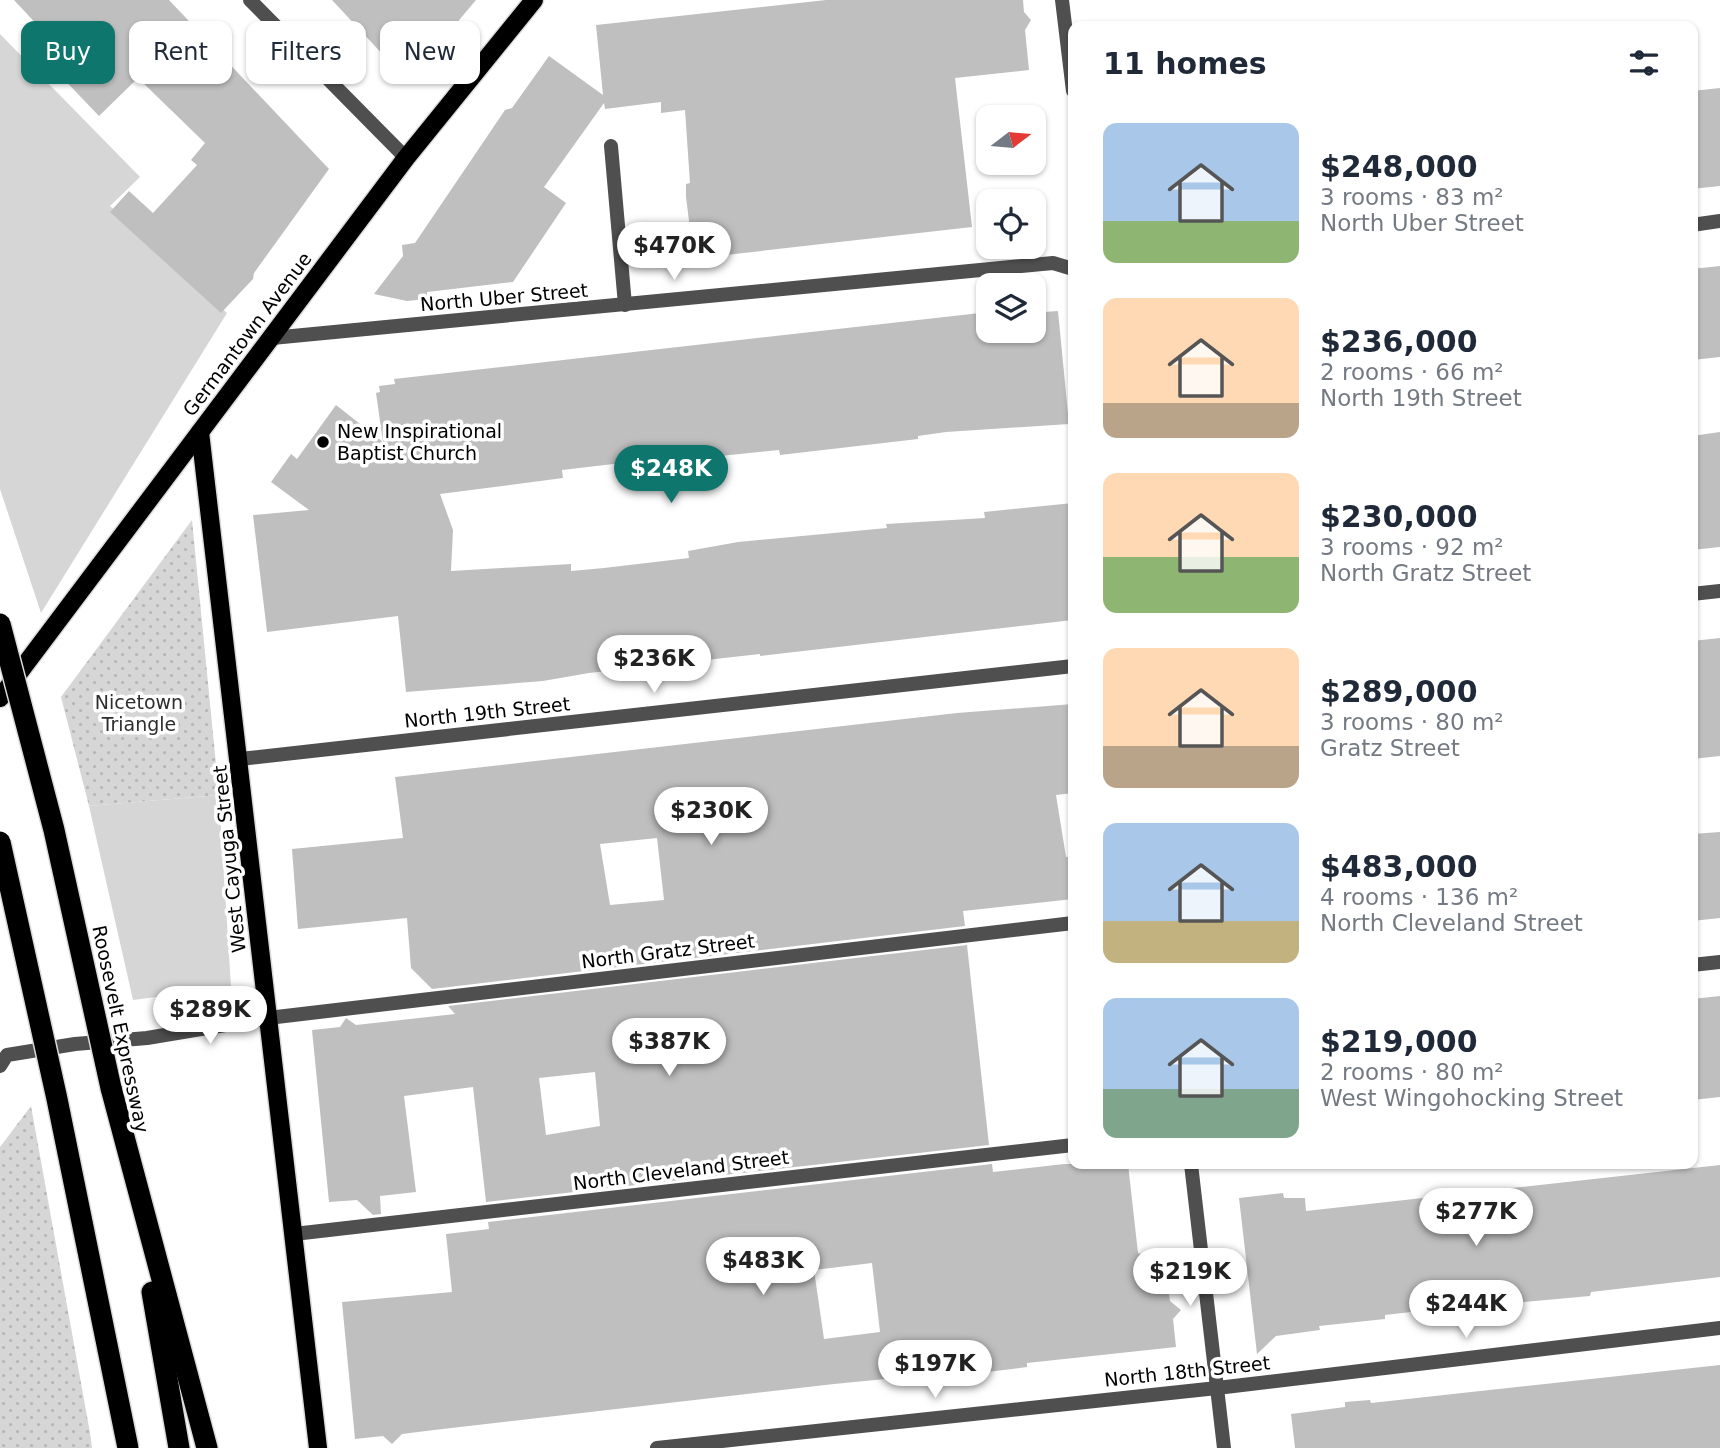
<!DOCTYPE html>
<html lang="en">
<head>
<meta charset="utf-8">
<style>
  :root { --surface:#fff; --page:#f2f2f3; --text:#1f2937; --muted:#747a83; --accent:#0f766e }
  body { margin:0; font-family:"DejaVu Sans",sans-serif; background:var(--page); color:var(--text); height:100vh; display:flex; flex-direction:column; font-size:26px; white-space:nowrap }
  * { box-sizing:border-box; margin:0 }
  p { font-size:23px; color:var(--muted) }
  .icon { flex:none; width:38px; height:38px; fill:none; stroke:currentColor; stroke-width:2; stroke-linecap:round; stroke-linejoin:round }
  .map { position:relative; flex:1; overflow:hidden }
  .side { position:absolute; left:1068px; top:21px; width:630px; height:1148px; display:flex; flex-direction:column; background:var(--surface); border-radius:14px; box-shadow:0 2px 5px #0004 }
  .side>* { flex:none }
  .hud { position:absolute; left:21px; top:21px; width:665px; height:63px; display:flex; gap:14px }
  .needle { width:46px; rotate:74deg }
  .controls { position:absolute; left:976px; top:105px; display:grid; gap:14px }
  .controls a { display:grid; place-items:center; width:70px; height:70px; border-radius:14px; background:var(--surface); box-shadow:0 2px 5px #0004; font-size:35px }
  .price { position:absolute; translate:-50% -60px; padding:0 16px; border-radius:24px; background:#fff; color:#222; font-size:23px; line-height:46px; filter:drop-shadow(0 2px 4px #0008) }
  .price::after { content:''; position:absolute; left:50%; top:42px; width:21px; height:16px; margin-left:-10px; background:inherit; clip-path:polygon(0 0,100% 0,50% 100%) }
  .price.active { background:var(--accent); color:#fff }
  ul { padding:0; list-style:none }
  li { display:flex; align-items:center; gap:21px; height:175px; padding:0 35px }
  li span { display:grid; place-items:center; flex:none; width:196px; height:140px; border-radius:14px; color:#555 }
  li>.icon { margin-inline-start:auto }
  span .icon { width:84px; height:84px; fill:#fffc; stroke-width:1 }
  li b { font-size:30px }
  h2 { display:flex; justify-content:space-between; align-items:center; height:84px; padding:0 35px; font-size:30px }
  .chip { padding:0 24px; border-radius:14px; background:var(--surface); box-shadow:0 2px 5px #0004; font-size:24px; line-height:63px }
  .chip.active { background:var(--accent); color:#fff }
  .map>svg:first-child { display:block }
  .grass { fill:#d6d6d6 }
  .park { fill:url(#park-dots) }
  .building { fill:#bfbfbf; fill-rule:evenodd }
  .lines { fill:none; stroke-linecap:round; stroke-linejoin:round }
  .primary-casing { stroke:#dbdbdb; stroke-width:21 }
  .highway-casing { stroke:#dbdbdb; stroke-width:24 }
  .lane { stroke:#4f4f4f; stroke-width:14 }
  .street { stroke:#4f4f4f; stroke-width:14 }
  .primary { stroke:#000; stroke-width:18 }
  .highway { stroke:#000; stroke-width:21 }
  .highway-bridge-casing { stroke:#dbdbdb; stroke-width:24; stroke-linecap:butt }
  .highway-bridge { stroke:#000; stroke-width:21 }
  .poi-dot { fill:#000; stroke:#fff; stroke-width:2.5 }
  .labels { text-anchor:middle; stroke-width:7; stroke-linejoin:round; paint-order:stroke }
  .street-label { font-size:19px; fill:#000; stroke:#fff }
  .poi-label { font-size:19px; fill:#000; stroke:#fff; text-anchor:start }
  .park-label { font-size:19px; fill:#2d2d2d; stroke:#fff }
</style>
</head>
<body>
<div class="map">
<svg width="1720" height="1448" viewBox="0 0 1720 1448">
  <defs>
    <pattern id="park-dots" width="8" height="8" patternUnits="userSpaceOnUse" patternTransform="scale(1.75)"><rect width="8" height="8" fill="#d6d6d6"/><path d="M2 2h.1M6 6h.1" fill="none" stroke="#b6b6b6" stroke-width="1.8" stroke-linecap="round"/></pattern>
  </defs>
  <rect width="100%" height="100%" fill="#fff"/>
  <!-- grass -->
  <g class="grass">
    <polygon points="0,34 140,177 110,206 227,313 41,613 0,489"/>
    <polygon points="219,795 231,987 133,1000 89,806"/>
  </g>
  <!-- park -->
  <g class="park">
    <polygon points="192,520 219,795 89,806 61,697"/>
    <polygon points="31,1106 90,1433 92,1448 0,1448 0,1147"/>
  </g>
  <!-- building -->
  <g class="building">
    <polygon points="14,0 169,0 329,169 254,273 253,279 221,313 110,212 129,191 153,213 197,165 191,160 205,143 138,78 99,116 56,71 68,58"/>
    <polygon points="332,0 476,0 412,76 391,56 387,59"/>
    <polygon points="826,0 1023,0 1024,12 1031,20 1025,30 1029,70 955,78 972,227 708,257 707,251 693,253 686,197 686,184 690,183 685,110 661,113 661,102 605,109 604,103 544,187 566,203 513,282 427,292 427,299 407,301 374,294 403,256 402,245 415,243 505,110 512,108 549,56 603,95 596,25"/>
    <polygon points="1720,88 1720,186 1692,189 1692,91"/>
    <polygon points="1720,266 1720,357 1692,360 1692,269"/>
    <polygon points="1044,306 1044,312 1058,311 1069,424 946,432 918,436 918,439 780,455 779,450 720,456 720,460 699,465 642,472 641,465 623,467 622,463 562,470 563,478 440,494 453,530 451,571 571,564 571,571 604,568 689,558 688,551 738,542 887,528 886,524 985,518 984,512 1073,503 1073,620 760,656 760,654 589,673 543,681 406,692 398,616 267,632 253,515 309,510 271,482 291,454 297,459 336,405 383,442 376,393 380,392 379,386 395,384 394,379 989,312 989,331 1034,331 1034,307"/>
    <polygon points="1720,432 1720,547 1692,550 1692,436"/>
    <polygon points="1720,638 1720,756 1692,759 1692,641"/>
    <path d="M1073,704V793L1056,795L1066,857L1073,856V899L963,911L965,926L432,989L411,968L407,918L298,929L292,849L403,838L395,777L957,713ZM657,838L664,900L610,905L600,844Z"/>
    <polygon points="1720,832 1720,918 1692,921 1692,834"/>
    <path d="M967,945L989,1145L486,1202L473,1087L404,1096L416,1192L380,1196L381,1214L373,1215L357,1200L329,1202L312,1030L340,1027L346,1018L356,1025L455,1014L448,1006ZM595,1072L600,1126L546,1135L539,1078Z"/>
    <polygon points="1720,996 1720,1097 1692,1100 1692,999"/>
    <path d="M992,1164L993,1172L1064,1164H1128L1138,1253L1164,1262L1170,1301L1181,1310L1173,1319L1176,1347L1027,1363V1367L979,1373L978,1370L834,1384L434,1430L402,1434L392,1444L383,1436L355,1439L342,1302L452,1292L446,1234L489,1229L488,1222ZM872,1263L880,1332L824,1339L814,1270Z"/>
    <polygon points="1720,1165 1720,1277 1591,1292 1590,1296 1411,1312 1385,1315 1385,1319 1319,1326 1320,1330 1276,1336 1257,1354 1239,1198 1283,1193 1284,1198 1305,1198 1306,1211"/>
    <polygon points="1720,1365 1720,1448 1295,1448 1291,1414 1345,1407 1345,1402 1370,1400 1371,1403"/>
  </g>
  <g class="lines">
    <defs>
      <g id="primary">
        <polyline points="200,432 318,1448"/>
        <polyline points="0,698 406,158 534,0"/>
      </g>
      <g id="highway">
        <polyline points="111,1088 207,1448"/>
        <polyline points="152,1292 179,1448"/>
      </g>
    </defs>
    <!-- primary casing -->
    <use href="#primary" class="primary-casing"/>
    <!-- highway casing -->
    <use href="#highway" class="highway-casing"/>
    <!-- lane -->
    <polyline class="lane" points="611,146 625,305"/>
    <!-- street -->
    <g class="street">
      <polyline points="250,0 406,158"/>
      <polyline points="1062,0 1073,91"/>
      <polyline points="1692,225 1720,221"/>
      <polyline points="272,338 1053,263 1073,269"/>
      <polyline points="1692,594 1720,591"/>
      <polyline points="240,759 1073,666"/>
      <polyline points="1692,965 1720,962"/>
      <polyline points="0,1066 7,1055 75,1044 147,1038 268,1018 1073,923"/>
      <polyline points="1191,1164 1224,1448"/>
      <polyline points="294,1234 1073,1145"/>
      <polyline points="657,1448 1217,1388 1720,1328"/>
    </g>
    <!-- primary -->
    <use href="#primary" class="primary"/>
    <!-- highway -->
    <use href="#highway" class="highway"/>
    <defs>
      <g id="highway-bridge">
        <polyline points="0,624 54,830 111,1088"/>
        <polyline points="0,842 57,1099 128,1448"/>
      </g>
    </defs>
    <!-- highway-bridge casing -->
    <use href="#highway-bridge" class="highway-bridge-casing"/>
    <!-- highway-bridge -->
    <use href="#highway-bridge" class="highway-bridge"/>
  </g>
  <!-- markers -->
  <circle class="poi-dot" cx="323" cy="442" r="7"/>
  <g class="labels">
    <!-- street labels -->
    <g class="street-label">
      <text transform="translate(504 297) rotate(-5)" y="7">North Uber Street</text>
      <text transform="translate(247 334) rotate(-53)" y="7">Germantown Avenue</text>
      <text transform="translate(487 712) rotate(-6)" y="7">North 19th Street</text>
      <text transform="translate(229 859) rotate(-96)" y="7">West Cayuga Street</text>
      <text transform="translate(668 951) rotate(-7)" y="7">North Gratz Street</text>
      <text transform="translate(121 1029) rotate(78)" y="7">Roosevelt Expressway</text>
      <text transform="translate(681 1170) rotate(-7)" y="7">North Cleveland Street</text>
      <text transform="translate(1187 1371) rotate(-6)" y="7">North 18th Street</text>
    </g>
    <!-- poi labels -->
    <g class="poi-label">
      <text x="337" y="438">New Inspirational<tspan x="337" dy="22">Baptist Church</tspan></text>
    </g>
    <!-- park labels -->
    <g class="park-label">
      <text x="139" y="709">Nicetown<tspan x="139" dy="22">Triangle</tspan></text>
    </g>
  </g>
</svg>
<div class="controls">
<a><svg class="needle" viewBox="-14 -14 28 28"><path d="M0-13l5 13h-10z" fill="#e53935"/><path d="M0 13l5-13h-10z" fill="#747a83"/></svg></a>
<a><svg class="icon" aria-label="locate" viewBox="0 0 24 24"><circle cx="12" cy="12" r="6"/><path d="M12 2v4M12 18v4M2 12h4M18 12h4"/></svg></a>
<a><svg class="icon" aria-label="layers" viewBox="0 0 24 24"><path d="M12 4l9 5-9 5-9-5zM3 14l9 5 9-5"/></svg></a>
</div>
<b class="price" style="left:674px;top:282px">$470K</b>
<b class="price active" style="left:671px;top:505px">$248K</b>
<b class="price" style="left:654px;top:695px">$236K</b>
<b class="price" style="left:711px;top:847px">$230K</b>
<b class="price" style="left:210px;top:1046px">$289K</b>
<b class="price" style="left:669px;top:1078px">$387K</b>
<b class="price" style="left:1476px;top:1248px">$277K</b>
<b class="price" style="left:763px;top:1297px">$483K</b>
<b class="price" style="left:1190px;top:1308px">$219K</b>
<b class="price" style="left:1466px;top:1340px">$244K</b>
<b class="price" style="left:935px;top:1400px">$197K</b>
<div class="hud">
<a class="chip active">Buy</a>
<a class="chip">Rent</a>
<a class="chip">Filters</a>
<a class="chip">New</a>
</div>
<section class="side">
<h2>11 homes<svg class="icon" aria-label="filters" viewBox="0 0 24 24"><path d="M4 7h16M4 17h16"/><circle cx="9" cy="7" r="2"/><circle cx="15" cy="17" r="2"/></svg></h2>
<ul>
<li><span style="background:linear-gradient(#a9c7e8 70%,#8fb573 0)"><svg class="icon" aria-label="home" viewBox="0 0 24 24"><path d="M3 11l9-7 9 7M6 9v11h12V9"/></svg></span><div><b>$248,000</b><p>3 rooms · 83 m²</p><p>North Uber Street</p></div></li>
<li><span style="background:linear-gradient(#ffd9b3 75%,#b9a48a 0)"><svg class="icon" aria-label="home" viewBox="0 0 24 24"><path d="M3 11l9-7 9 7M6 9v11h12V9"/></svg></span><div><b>$236,000</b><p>2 rooms · 66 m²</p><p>North 19th Street</p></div></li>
<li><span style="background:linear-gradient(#ffd9b3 60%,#8fb573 0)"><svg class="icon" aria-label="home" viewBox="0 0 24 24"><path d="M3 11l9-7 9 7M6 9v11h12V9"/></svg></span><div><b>$230,000</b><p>3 rooms · 92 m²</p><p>North Gratz Street</p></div></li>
<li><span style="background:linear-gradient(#ffd9b3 70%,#b9a48a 0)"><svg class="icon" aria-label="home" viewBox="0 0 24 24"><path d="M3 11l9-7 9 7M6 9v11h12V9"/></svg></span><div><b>$289,000</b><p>3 rooms · 80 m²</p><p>Gratz Street</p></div></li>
<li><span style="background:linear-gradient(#a9c7e8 70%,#c2b280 0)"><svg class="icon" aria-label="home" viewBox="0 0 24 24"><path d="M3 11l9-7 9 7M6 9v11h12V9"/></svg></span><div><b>$483,000</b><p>4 rooms · 136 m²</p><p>North Cleveland Street</p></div></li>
<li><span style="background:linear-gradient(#a9c7e8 65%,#7fa58c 0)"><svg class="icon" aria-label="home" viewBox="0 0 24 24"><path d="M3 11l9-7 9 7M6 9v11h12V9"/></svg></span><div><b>$219,000</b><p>2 rooms · 80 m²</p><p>West Wingohocking Street</p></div></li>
</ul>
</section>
</div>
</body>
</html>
